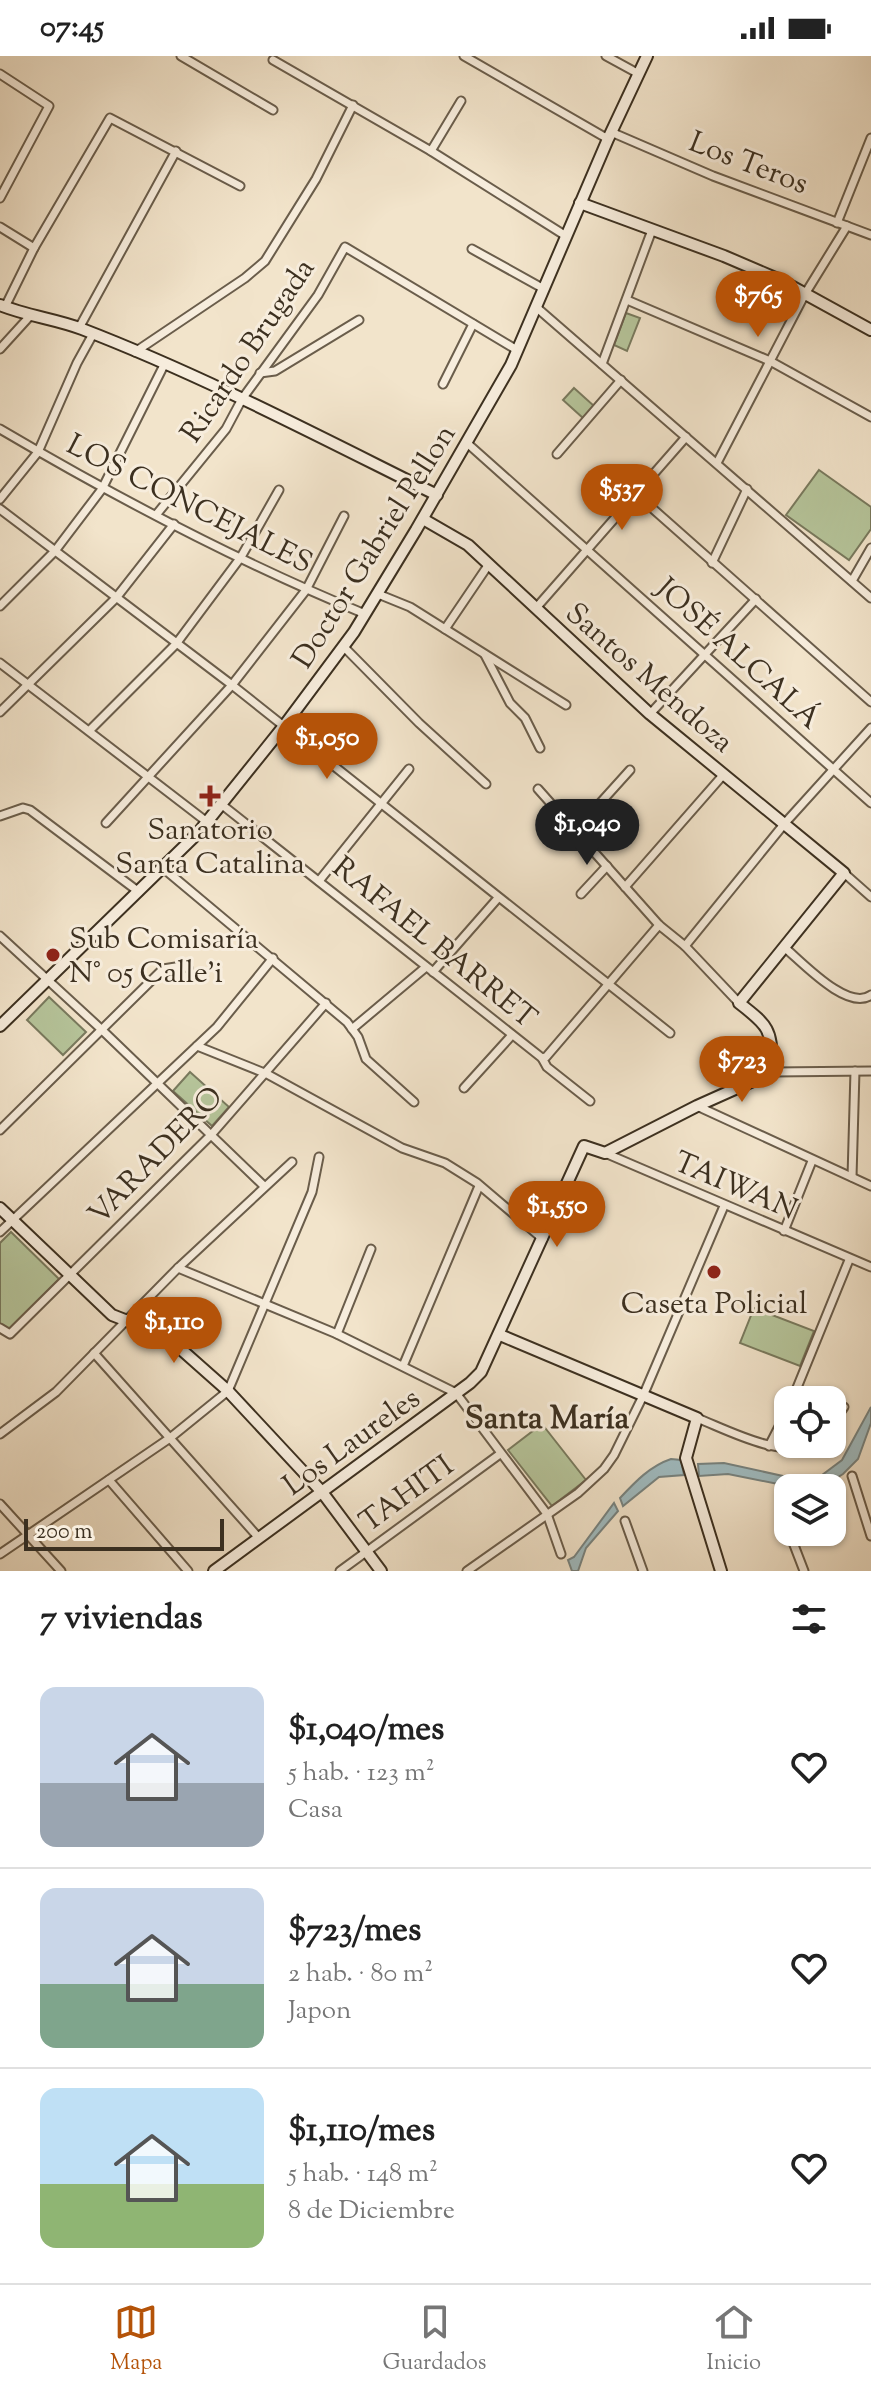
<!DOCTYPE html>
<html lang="es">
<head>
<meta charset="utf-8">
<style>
  :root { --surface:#fff; --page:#f2f2f2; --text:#222; --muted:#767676; --line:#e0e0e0; --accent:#b45309 }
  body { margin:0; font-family:"Sorts Mill Goudy",serif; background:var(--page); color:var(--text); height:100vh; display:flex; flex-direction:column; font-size:30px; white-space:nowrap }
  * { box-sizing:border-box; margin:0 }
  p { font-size:26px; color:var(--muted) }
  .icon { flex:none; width:44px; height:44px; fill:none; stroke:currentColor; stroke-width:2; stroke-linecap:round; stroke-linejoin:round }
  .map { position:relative; height:1515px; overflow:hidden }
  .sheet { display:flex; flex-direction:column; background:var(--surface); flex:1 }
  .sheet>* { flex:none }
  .buttons { position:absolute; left:774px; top:1330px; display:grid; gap:16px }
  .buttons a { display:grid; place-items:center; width:72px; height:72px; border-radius:16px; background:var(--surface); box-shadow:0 2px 6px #0004; font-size:40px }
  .scale { position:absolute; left:24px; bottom:20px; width:200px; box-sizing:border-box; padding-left:8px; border:4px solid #3c3020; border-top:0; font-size:22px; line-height:28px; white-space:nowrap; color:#3c3020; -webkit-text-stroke:6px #f7eddd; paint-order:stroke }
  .price { position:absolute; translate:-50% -68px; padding:0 18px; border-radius:28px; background:var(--accent); color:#fff; font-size:26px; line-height:52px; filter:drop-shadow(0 2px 4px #0008) }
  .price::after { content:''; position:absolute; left:50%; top:48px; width:24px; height:18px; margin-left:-12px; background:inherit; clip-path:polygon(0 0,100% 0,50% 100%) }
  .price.selected { background:#222; color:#fff }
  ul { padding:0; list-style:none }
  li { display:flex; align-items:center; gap:24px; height:200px; padding:0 40px }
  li+li { border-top:2px solid var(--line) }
  li span { display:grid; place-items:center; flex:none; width:224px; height:160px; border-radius:16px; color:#555 }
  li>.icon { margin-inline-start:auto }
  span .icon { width:96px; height:96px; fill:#fffc; stroke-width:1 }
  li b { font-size:34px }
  h2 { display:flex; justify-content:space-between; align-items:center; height:96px; padding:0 40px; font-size:34px }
  .status { display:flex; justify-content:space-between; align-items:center; height:56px; padding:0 40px; background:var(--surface); direction:ltr }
  .status svg { height:22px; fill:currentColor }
  .tab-bar { display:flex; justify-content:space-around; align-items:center; height:112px; border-top:2px solid var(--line); background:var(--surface); font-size:22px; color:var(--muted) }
  .tab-bar a { display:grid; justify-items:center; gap:4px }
  .tab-bar .selected { color:var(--accent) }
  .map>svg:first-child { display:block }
  .green { fill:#b6c59b; stroke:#797a5e; stroke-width:2 }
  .water { fill:#a0bcc1; stroke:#788481; stroke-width:2 }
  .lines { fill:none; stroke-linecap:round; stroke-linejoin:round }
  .street-casing { stroke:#6a5d4b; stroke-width:11 }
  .secondary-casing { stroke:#3c3020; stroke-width:14 }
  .street { stroke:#f7eddd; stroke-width:7 }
  .secondary { stroke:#f7eddd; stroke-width:10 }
  .poi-dot { fill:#8f2418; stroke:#f7eddd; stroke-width:3 }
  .labels { text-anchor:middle; stroke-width:6; stroke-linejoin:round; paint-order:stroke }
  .street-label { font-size:30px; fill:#3c3020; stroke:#f7eddd }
  .poi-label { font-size:30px; fill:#3c3020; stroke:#f7eddd }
  .neighbourhood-label { font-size:32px; font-weight:bold; fill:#3c3020; stroke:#f7eddd }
</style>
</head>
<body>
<div class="status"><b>07:45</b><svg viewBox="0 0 49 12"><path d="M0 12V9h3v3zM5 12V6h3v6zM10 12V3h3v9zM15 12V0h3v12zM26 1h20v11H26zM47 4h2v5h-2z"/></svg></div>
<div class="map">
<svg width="871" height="1515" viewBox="0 0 871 1515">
  <rect width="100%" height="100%" fill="#f2e4cb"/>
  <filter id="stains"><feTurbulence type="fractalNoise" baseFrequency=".0025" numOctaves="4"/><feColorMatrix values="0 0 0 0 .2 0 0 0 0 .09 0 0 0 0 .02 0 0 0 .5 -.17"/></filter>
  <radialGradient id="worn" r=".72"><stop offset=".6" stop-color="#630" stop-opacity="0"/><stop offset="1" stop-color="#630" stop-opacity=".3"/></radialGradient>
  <!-- green -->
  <g class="green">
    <polygon points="626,257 640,262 627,295 614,289"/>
    <polygon points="574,332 594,350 583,362 563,344"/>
    <polygon points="819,414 871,451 871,473 849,504 786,459"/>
    <polygon points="49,941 86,976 63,999 27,964"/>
    <polygon points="190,1016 229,1051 212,1070 173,1035"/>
    <polygon points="11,1176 59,1223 7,1275 0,1268 0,1187"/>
    <polygon points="754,1252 814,1275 800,1310 740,1287"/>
    <polygon points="542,1368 586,1424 552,1450 508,1394"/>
  </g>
  <!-- water -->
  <g class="water">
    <polygon points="871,1351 871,1367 858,1403 843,1418 822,1431 798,1432 728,1418 699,1420 698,1408 724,1407 792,1422 822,1419 842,1404"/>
    <path d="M671,1403L681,1404L684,1419L659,1421L623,1450L620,1442C635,1426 650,1410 671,1403Z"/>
    <polygon points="614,1447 618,1455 586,1492 578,1515 572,1515 568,1504 574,1501"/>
  </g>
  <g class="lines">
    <defs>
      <g id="street">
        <polyline points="181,0 273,54"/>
        <polyline points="464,0 608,83"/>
        <polyline points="606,0 639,18"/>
        <polyline points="273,4 431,95 566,180"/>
        <polyline points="0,18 49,50 0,142"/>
        <polyline points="611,76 713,120 871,179"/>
        <polyline points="431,95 461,45"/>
        <polyline points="837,167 871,82"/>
        <polyline points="0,171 34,192"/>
        <polyline points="472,193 544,233"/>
        <polyline points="627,244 770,305 871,361"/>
        <polyline points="5,251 34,192 110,62 240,130"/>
        <polyline points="536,251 871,542"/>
        <polyline points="79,272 176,95"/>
        <polyline points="0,293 30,260"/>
        <polyline points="135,296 245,222 265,205 316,123 353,49"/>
        <polyline points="602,308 652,174"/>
        <polyline points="260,317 275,315 359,264"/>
        <polyline points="443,328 473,268"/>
        <path d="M0,373C117,442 239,506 365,558"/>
        <polyline points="467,387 871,747"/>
        <polyline points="557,398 621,324"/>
        <polyline points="717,407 805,238 847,170"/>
        <polyline points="635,437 871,646"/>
        <polyline points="0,443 38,396 77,307 93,278"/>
        <polyline points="0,453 232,629 670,977"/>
        <polyline points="156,459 226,373 242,343 318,239 345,191 517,294"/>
        <polyline points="712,507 747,433"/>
        <polyline points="852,525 871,492"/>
        <polyline points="378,538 410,551 566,649"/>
        <polyline points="0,550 55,495 102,433 164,309"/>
        <polyline points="536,552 686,381"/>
        <polyline points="445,573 489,508"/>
        <polyline points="343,590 419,667 486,728"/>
        <polyline points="485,599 510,647 525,662 540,692"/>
        <polyline points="0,607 207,766"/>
        <polyline points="0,656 116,542 174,468"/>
        <polyline points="650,658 756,543"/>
        <polyline points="90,674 176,588 241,501 279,434"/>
        <polyline points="538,733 659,869 685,890 739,947"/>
        <polyline points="221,748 542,1002 547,1011 590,1045"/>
        <polyline points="0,760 23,752 30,754 139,836"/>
        <polyline points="106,767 232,629 306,534 344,460"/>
        <polyline points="575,775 630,714"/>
        <polyline points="163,812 347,966 358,981 366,1003 414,1046"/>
        <polyline points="844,817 871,841"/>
        <polyline points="319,825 409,713"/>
        <polyline points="625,831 724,718"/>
        <polyline points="581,838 607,810"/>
        <polyline points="0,880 101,973 264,1130"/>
        <polyline points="685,890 785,767 871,672"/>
        <path d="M784,891C802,906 848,956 871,939"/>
        <polyline points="433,916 498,842"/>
        <polyline points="352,973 426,911"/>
        <polyline points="197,990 267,1018 402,1092 445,1107 477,1127 543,1183"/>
        <polyline points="542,1002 546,1001 659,869"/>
        <polyline points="773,1016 871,1015"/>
        <polyline points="464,1032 512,979"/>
        <polyline points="697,1050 871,1130"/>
        <polyline points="0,1074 163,913 182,910 188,912"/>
        <polyline points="605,1097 871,1211"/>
        <polyline points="852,1121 855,1015"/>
        <polyline points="784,1175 812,1105"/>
        <polyline points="0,1176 217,971 273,902"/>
        <polyline points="178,1212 337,1278 456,1337 547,1458 561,1498"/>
        <polyline points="0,1272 10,1278 211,1079 326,947"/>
        <polyline points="337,1278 371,1193"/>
        <polyline points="94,1297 259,1482"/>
        <polyline points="403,1310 479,1130"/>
        <polyline points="792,1344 849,1204"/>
        <path d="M697,1362C734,1377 774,1399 816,1391L818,1388"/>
        <polyline points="832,1368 844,1351"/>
        <polyline points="0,1378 56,1336 178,1212 292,1106"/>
        <polyline points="769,1390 788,1353"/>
        <polyline points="852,1420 871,1480"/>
        <polyline points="109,1424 188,1515"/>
        <polyline points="0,1448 61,1515"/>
        <polyline points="625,1465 643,1515"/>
        <polyline points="789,1476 804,1515"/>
        <polyline points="0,1498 170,1382 228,1335 312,1136 319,1101"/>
        <polyline points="340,1515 500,1398"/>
        <polyline points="467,1515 578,1437 604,1413 614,1399 643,1340 724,1150"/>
      </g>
      <g id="secondary">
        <polyline points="580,147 724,200 780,224 871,274"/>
        <path d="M0,249C27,260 56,263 82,273C204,320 320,381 437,439"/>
        <polyline points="0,970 198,777 284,670 354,576 416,474 511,309 608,83 647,0"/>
        <polyline points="0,1152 112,1259 166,1280 228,1335 322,1436 381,1515"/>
        <polyline points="500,1279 697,1362 686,1402 721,1515"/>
        <path d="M214,1515L470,1327L481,1316L584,1090L605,1097L697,1050L773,1016C770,974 773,973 739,947L844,817L650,658L468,489L423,463"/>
      </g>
    </defs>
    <!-- street casing -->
    <use href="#street" class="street-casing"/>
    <!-- secondary casing -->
    <use href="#secondary" class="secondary-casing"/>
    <!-- street -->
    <use href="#street" class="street"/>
    <!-- secondary -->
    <use href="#secondary" class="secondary"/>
  </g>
  <!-- markers -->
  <g class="poi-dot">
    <path d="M206 728h8v8h8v8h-8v8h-8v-8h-8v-8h8z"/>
    <circle cx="53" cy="899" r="8"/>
    <circle cx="714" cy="1216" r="8"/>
  </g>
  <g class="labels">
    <!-- street labels -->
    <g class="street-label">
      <text transform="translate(749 106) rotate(21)" y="10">Los Teros</text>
      <text transform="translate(247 294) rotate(-56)" y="10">Ricardo Brugada</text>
      <text transform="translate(190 447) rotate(27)" y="10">LOS CONCEJALES</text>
      <text transform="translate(373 490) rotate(-58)" y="10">Doctor Gabriel Pellon</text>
      <text transform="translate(739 597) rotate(42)" y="10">JOSÉ ALCALÁ</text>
      <text transform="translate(650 621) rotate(41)" y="10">Santos Mendoza</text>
      <text transform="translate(435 886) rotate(39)" y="10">RAFAEL BARRET</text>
      <text transform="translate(155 1099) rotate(-46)" y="10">VARADERO</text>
      <text transform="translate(736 1129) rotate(23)" y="10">TAIWAN</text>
      <text transform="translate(351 1385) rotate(-36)" y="10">Los Laureles</text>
      <text transform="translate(406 1437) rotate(-36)" y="10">TAHITI</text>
    </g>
    <!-- poi labels -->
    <g class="poi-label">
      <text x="210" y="783">Sanatorio<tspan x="210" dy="34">Santa Catalina</tspan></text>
      <text x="69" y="892" text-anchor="start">Sub Comisaría<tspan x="69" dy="34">N° 05 Calle'i</tspan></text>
      <text x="714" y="1257">Caseta Policial</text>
    </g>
    <!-- neighbourhood labels -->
    <g class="neighbourhood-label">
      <text x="547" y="1372">Santa María</text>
    </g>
  </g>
  <rect width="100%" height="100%" filter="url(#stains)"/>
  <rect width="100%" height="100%" fill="url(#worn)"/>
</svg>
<div class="buttons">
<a><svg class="icon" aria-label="locate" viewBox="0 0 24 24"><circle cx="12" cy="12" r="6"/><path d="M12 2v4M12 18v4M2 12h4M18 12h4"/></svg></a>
<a><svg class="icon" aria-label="layers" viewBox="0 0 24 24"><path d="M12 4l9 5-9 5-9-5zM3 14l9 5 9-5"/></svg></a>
</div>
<div class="scale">200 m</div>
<b class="price" style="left:758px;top:283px">$765</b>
<b class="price" style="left:622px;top:476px">$537</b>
<b class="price" style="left:327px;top:725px">$1,050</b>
<b class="price selected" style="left:587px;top:811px">$1,040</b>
<b class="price" style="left:742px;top:1048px">$723</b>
<b class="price" style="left:557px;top:1193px">$1,550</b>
<b class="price" style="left:174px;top:1309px">$1,110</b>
</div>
<section class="sheet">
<h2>7 viviendas<svg class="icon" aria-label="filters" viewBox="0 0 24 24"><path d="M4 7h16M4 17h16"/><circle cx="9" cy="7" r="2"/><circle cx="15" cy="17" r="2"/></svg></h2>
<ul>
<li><span style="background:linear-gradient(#c9d6e8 60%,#9aa5b1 0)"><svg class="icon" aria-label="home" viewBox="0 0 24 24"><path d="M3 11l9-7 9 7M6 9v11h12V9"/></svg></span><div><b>$1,040/mes</b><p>5 hab. · 123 m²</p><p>Casa</p></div><svg class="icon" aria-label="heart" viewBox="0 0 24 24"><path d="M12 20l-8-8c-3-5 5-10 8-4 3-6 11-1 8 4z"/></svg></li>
<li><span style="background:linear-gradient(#c9d6e8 60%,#7fa58c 0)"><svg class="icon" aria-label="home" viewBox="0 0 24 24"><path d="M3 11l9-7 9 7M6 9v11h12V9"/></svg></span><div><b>$723/mes</b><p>2 hab. · 80 m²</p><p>Japon</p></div><svg class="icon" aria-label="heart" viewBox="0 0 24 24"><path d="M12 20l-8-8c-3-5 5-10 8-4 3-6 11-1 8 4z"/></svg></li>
<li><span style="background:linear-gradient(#bfe0f5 60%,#8fb573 0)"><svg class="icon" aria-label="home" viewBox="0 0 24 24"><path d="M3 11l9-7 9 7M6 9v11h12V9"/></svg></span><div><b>$1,110/mes</b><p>5 hab. · 148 m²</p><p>8 de Diciembre</p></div><svg class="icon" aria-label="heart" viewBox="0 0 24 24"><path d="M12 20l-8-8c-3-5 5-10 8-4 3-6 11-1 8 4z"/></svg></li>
</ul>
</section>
<nav class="tab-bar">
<a class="selected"><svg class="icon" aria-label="map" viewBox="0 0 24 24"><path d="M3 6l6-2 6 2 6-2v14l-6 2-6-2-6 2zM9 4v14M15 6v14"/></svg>Mapa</a>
<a><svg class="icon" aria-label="saved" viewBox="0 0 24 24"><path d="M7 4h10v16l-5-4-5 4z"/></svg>Guardados</a>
<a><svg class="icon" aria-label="home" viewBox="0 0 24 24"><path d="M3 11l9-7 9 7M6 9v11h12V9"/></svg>Inicio</a>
</nav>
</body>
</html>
